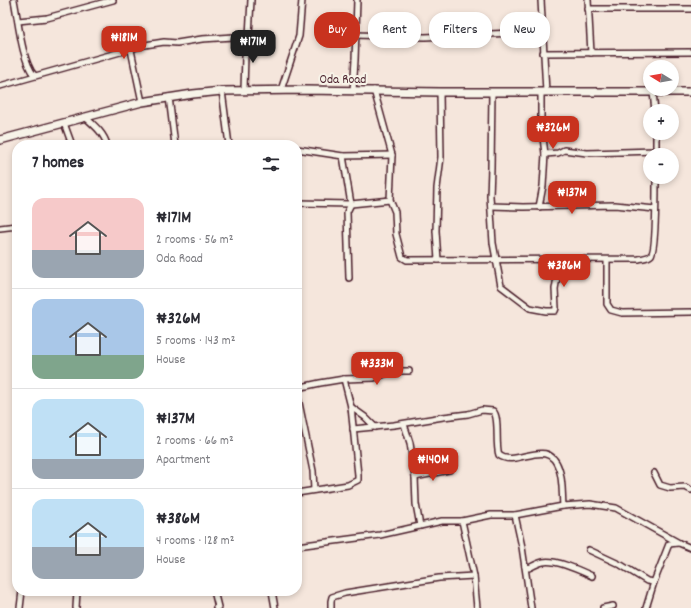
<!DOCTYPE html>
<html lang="en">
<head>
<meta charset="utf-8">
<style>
  :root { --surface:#fff; --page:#f7f7f7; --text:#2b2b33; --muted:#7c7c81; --line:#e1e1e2; --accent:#c8321e }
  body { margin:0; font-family:Dekko,sans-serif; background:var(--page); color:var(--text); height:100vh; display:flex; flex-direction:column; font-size:15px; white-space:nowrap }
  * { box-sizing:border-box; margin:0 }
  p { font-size:13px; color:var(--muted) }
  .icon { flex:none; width:22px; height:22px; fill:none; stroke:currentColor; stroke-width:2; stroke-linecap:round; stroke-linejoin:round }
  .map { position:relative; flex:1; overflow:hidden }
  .drawer { position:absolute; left:12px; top:140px; width:290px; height:456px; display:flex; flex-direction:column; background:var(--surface); border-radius:16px; box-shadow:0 2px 6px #0003 }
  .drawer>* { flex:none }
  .top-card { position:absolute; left:314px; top:12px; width:317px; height:36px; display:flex; gap:8px }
  .needle { width:26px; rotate:281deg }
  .controls { position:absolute; left:643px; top:60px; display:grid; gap:8px }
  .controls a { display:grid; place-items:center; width:36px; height:36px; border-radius:50%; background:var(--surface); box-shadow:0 2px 6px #0003; font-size:20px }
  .price { position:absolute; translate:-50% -34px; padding:0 9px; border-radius:8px; background:var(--accent); color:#fff; font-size:13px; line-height:26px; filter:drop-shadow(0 1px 2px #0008) }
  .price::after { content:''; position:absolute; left:50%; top:24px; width:12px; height:9px; margin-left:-6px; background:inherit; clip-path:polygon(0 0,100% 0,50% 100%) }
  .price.selected { background:#222; color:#fff }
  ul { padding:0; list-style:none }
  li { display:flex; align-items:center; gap:12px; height:100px; padding:0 20px }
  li+li { border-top:1px solid var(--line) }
  li span { display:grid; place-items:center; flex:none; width:112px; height:80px; border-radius:12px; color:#555 }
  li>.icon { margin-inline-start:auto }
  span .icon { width:48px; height:48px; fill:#fffc; stroke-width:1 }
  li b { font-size:17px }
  h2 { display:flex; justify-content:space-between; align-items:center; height:48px; padding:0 20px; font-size:17px }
  .pill { padding:0 14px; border-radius:16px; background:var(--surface); box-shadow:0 2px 6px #0003; font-size:14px; line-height:36px }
  .pill.selected { background:var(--accent); color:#fff }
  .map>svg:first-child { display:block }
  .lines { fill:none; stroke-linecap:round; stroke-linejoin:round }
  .street-casing { stroke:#4a1f2b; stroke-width:8 }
  .secondary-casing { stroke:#4a1f2b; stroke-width:10 }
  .street { stroke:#f7f3e8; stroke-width:5 }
  .secondary { stroke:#f7f3e8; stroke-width:7 }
  .labels { text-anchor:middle; stroke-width:4; stroke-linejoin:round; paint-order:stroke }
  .street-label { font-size:13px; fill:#4a1f2b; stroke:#f7f3e8 }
</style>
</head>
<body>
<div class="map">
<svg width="691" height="608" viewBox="0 0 691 608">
  <rect width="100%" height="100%" fill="#f5e6dc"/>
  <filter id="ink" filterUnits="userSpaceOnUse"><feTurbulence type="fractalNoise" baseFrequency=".025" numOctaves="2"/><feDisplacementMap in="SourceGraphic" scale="8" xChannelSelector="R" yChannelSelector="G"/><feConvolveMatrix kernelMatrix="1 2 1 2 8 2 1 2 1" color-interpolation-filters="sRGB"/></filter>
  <g filter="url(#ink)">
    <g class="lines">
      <defs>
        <g id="street">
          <path d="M14,0C18,19 22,62 34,75"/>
          <polyline points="541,0 546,92"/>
          <polyline points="588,0 591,53"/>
          <polyline points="588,9 691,9"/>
          <polyline points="18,21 47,18 113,0"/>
          <polyline points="355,35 425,37 512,33"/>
          <polyline points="131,50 142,102"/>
          <polyline points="543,53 691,52"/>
          <polyline points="0,86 145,45 164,42 177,43 202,39 249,36"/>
          <polyline points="244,90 245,56 249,36 251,0"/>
          <polyline points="281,90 299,36 302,0"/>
          <path d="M374,90L392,155L390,200L395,212L396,234L402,257L407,260L639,259C643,258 648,258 651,255C656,250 656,188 656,177"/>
          <polyline points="222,91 229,145"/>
          <polyline points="353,91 355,60 357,0"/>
          <polyline points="492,92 491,168 490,196 493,243 501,286 530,308 546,311 555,311 556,308 555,289 560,260"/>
          <polyline points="653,92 655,111"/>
          <polyline points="169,97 175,145"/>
          <path d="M85,117C94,125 104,133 107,145"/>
          <polyline points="64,123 72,145"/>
          <polyline points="297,149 343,156 392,155"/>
          <polyline points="545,154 558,153 564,150 587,153 656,151"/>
          <polyline points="656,155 656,133"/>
          <polyline points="343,156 351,204 347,212 349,278"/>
          <polyline points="297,203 351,204 390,200"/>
          <polyline points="491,206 523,207 615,205 655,209"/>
          <polyline points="539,207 543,186 545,154 541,121 541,92"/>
          <polyline points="0,228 17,226"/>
          <polyline points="438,260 436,231 437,188 441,157 440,92"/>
          <polyline points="607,260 607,304 611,310 622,313 691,312"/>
          <polyline points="297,388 320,383 344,379 374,378 393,371 409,371"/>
          <polyline points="297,393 313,471 314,490"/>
          <polyline points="351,407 365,417 375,427"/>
          <polyline points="404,424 410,443 415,477 416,504 420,526"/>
          <path d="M353,429L394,425L443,417L468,414L482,410L493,411C500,417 495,444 499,455C516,469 548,435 559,469C563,480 562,494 563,506"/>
          <polyline points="654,473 660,485 670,488 685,487 691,490"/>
          <polyline points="415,477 449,470"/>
          <polyline points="297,493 348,485 358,480 358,475 351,407 344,379"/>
          <polyline points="515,515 522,547 531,608"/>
          <polyline points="462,521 474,576 477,608"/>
          <polyline points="297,546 380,535 442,521 462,521 491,515 515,515 563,506 590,504 616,508 679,543 691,548"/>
          <polyline points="589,550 621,565 647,581 654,582"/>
          <path d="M525,566L529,568C533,566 538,563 543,562C556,559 581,571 592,576"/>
          <polyline points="214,591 218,607 216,608"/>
          <polyline points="272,591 275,608"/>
          <polyline points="20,608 22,591"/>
          <polyline points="76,608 77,591"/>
          <polyline points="331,608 331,601 332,597 345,593 439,578 474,576"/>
          <polyline points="603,608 613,606"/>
          <polyline points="646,608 654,582 669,544 678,543"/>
        </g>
        <polyline id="secondary" points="0,140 142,102 193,94 222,91 304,90 440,92 691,92"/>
      </defs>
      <!-- street casing -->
      <use href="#street" class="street-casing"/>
      <!-- secondary casing -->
      <use href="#secondary" class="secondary-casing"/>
      <!-- street -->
      <use href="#street" class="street"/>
      <!-- secondary -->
      <use href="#secondary" class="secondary"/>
    </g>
  </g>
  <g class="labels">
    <!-- street labels -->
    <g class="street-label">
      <text x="343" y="83">Oda Road</text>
    </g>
  </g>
</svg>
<div class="controls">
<a><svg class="needle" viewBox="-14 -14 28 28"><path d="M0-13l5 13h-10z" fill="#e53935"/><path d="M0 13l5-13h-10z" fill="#7c7c81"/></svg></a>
<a>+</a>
<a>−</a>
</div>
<b class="price" style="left:124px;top:60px">₦181M</b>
<b class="price selected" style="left:253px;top:64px">₦171M</b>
<b class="price" style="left:553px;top:150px">₦326M</b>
<b class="price" style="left:572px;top:215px">₦137M</b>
<b class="price" style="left:564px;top:288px">₦386M</b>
<b class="price" style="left:377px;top:386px">₦333M</b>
<b class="price" style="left:433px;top:482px">₦140M</b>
<div class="top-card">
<a class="pill selected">Buy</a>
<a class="pill">Rent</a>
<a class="pill">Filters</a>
<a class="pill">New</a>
</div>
<section class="drawer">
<h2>7 homes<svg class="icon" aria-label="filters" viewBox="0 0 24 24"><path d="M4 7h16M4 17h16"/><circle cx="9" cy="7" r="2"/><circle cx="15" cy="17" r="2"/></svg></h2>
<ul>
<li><span style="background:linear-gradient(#f6c9c9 65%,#9aa5b1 0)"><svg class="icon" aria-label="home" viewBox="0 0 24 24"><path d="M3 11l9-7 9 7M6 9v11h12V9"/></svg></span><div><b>₦171M</b><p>2 rooms · 56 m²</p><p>Oda Road</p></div></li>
<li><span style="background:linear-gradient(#a9c7e8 70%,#7fa58c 0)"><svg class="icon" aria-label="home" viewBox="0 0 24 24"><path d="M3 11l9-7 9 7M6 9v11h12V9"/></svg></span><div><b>₦326M</b><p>5 rooms · 143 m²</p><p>House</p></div></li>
<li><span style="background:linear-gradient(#bfe0f5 75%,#9aa5b1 0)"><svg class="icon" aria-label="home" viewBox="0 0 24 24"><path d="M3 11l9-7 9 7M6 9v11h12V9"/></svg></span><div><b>₦137M</b><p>2 rooms · 66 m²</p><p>Apartment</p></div></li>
<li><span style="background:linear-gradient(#bfe0f5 60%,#9aa5b1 0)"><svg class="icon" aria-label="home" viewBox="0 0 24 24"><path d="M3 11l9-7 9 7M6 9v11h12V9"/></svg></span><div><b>₦386M</b><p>4 rooms · 128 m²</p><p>House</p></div></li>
</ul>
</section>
</div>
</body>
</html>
